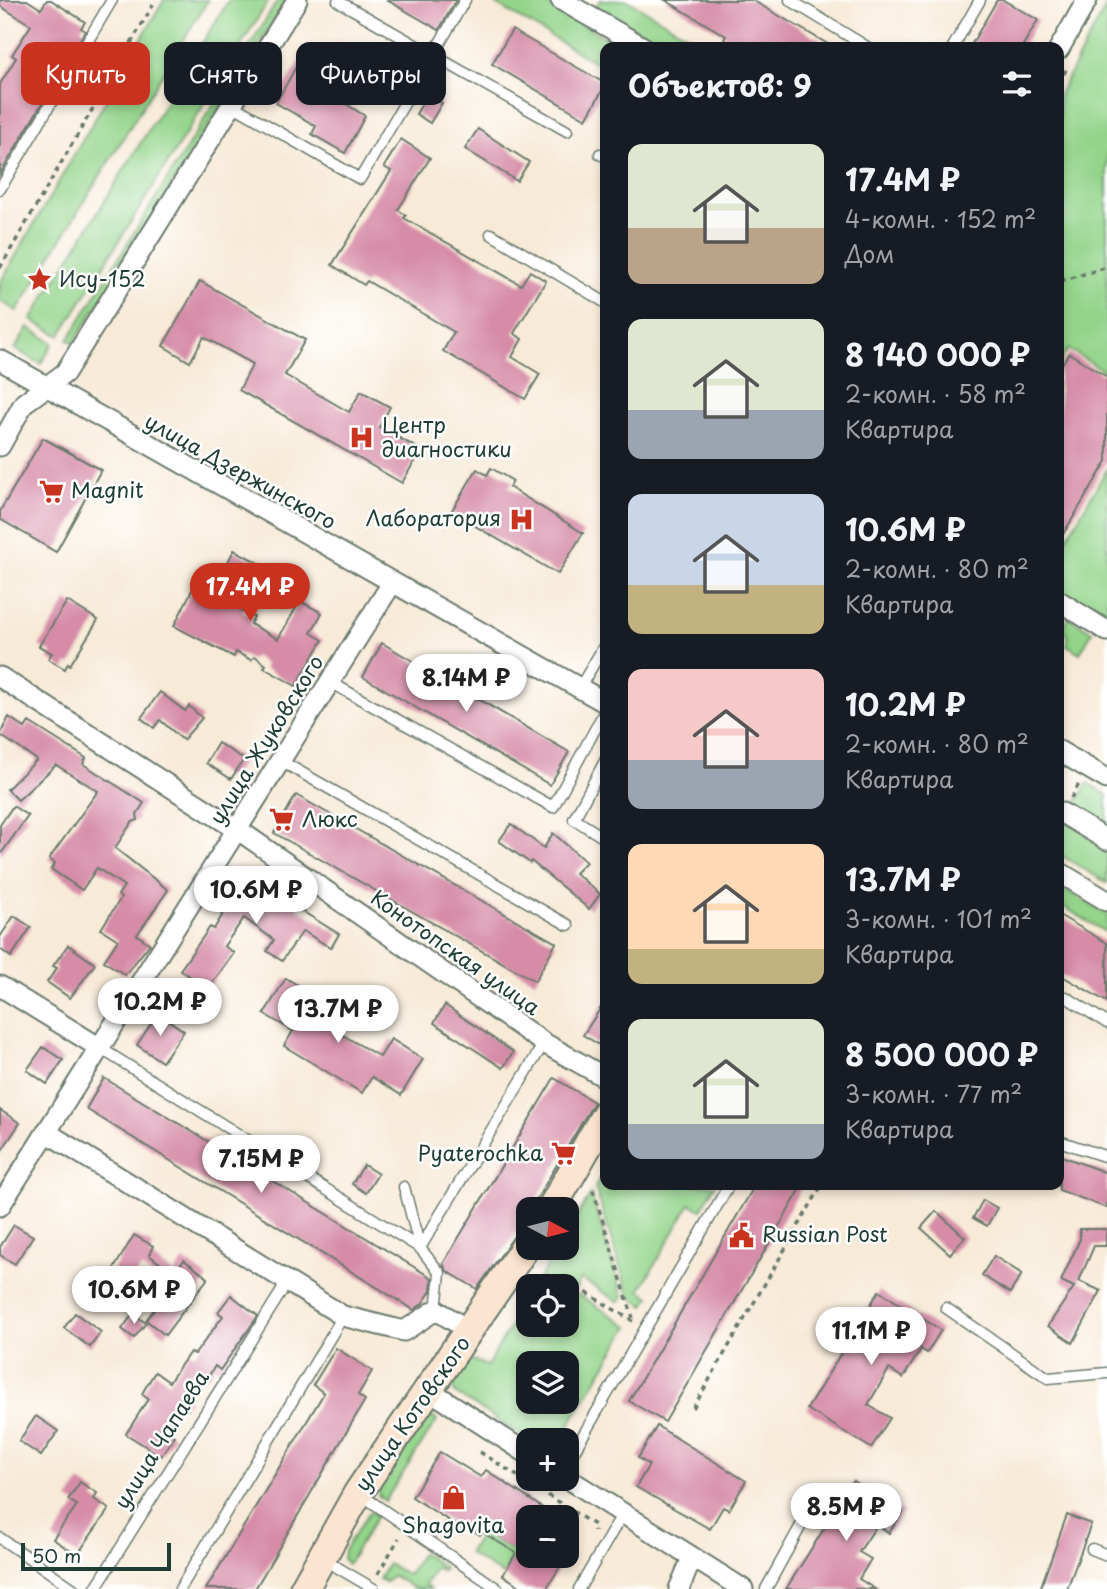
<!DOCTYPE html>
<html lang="ru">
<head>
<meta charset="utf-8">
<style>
  :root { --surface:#171b24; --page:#20242c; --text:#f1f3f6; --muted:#9ea1a6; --accent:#c8321e }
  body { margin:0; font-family:"Playpen Sans",sans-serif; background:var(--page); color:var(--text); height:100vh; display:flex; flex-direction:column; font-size:26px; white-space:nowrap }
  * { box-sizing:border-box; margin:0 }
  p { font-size:23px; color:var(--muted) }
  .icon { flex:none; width:38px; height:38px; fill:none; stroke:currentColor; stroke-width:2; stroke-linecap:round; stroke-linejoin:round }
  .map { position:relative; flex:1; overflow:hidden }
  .drawer { position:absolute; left:600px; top:42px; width:464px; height:1148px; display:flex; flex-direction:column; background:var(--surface); border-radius:14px; box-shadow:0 4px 10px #0003 }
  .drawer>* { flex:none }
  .hud { position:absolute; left:21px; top:42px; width:474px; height:63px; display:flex; gap:14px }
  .needle { width:46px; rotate:97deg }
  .buttons { position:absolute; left:516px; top:1197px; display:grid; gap:14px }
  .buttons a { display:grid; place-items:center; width:63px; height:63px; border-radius:14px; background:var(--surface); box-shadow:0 4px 10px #0003; font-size:35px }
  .scale { position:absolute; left:21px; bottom:18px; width:150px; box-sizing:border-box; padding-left:7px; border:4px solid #1f3d34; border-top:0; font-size:19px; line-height:24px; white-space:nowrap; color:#1f3d34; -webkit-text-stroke:5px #fff; paint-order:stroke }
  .price { position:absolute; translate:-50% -60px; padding:0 16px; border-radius:24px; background:#fff; color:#222; font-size:23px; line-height:46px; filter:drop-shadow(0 2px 4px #0008) }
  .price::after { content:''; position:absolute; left:50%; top:42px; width:21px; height:16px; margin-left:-10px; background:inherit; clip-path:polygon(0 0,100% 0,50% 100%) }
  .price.on { background:var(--accent); color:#fff }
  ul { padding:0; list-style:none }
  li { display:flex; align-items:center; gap:21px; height:175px; padding:0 28px }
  li span { display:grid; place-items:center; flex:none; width:196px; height:140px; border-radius:14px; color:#555 }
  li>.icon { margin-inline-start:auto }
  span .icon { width:84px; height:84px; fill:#fffc; stroke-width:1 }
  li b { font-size:30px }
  h2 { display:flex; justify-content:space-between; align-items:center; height:84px; padding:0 28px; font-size:30px }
  .tag { padding:0 24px; border-radius:14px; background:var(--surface); box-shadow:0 4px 10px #0003; font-size:24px; line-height:63px }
  .tag.on { background:var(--accent); color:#fff }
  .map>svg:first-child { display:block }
  .green { fill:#93d48a; stroke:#59885f; stroke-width:2; fill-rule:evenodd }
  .building { fill:#d68ba7 }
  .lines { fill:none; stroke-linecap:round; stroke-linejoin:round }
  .lane-casing { stroke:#6b7a6d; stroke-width:13 }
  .street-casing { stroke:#6b7a6d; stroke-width:23 }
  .secondary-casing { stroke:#6b7a6d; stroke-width:32 }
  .path { stroke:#6b7a6d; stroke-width:3.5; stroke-dasharray:5 5; stroke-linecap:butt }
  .lane { stroke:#fff; stroke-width:10 }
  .street { stroke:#fff; stroke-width:19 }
  .secondary { stroke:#fce5d0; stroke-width:28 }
  .labels { text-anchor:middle; stroke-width:5; stroke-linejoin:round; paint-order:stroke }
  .poi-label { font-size:21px; fill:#1f3d34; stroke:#fff; text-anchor:start }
  .street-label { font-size:21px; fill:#1f3d34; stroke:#fff }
</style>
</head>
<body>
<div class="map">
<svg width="1107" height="1589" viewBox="0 0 1107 1589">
  <rect width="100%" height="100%" fill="#fff"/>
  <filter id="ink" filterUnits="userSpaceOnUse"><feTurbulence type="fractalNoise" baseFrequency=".0143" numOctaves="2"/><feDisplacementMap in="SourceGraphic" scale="14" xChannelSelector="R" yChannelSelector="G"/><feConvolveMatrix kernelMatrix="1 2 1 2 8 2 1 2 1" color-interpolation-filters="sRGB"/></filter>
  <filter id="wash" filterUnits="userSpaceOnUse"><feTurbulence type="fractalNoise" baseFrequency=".00686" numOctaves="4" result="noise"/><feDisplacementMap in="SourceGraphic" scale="28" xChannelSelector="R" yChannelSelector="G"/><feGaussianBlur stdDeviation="1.57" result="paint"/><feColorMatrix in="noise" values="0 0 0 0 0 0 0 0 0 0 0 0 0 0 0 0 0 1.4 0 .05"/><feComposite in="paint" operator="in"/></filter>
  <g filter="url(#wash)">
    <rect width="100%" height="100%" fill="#f7ead7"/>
    <!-- green -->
    <g class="green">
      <polygon points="164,0 208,0 17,311 0,301 0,283"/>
      <polygon points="229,0 269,0 60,336 31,320"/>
      <polygon points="278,0 286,0 74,343 68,340"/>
      <polygon points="489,0 540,0 621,47 606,47 605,68"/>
      <polygon points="600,0 627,0 708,47 660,47 594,9"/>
      <polygon points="1107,5 1107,373 1068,349 1059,364 1059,94"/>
      <polygon points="28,327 53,343 41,364 15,349"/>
      <polygon points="1107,469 1107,611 1092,602 1086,610 1059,594 1059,551"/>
      <polygon points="1069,617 1092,632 1080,653 1067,645 1068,638 1063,628"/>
      <polygon points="1088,783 1107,795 1107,883 1059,854 1059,832"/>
      <polygon points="1059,886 1107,914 1107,933 1059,904"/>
      <polygon points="605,1169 606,1185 715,1185 701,1210 690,1204 640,1290 650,1297 645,1306 629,1296 595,1187"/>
      <polygon points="591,1194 623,1296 619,1302 581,1279 576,1288 535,1286 558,1248 567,1248 567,1233"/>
      <path d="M567,1294H577L629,1326L560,1440H529L455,1393L451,1378L465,1361H475L487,1366L528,1297V1325H567ZM528,1363H567V1402H528Z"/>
      <polygon points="430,1416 437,1420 385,1501 378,1495 379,1487 425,1417"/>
      <polygon points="369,1513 378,1514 348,1564 343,1559 344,1550"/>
      <polygon points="482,1532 516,1553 503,1575 468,1553"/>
      <polygon points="422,1553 444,1567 442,1571 436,1567 425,1585 430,1589 415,1589 392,1575 386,1582 379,1579 388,1564 408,1575"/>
    </g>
    <g id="blocks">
      <!-- building -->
      <g class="building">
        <polygon points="0,0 27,0 41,9 47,0 51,0 85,22 81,28 85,31 0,174 0,84 16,58 12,55 31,25 0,6"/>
        <polygon points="387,0 456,0 439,30"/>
        <polygon points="665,0 752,0 833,47 738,47 724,39 726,36"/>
        <polygon points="997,0 1003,0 1038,20 1022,47 970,47"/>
        <polygon points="512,30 606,84 586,119 492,64"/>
        <polygon points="303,54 351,82 340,100 365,116 345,153 312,134 316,126 276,103"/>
        <polygon points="427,95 442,103 430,123 416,114"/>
        <polygon points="478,129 529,162 517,181 465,149"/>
        <polygon points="401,139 430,158 398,210 406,215 404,218 521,285 530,271 546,281 514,333 522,339 512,357 540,374 525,399 443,351 454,332 367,281 364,285 332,265 391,171 384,167"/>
        <polygon points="200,281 305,340 285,375 349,412 361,391 390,407 379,427 421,450 402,483 239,390 253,364 204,337 190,362 163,346"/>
        <polygon points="1069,353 1107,377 1107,461 1059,541 1059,369"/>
        <polygon points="43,438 101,470 56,552 0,519 0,511"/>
        <polygon points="491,468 513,481 509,487 583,533 558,574 451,512 477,469 487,475"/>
        <polygon points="234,550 261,564 256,574 260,576 242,611 254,617 250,624 278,639 300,601 322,613 311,633 323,640 296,686 264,668 266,665 255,656 251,660 236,652 234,657 174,626 194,586 211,595"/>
        <polygon points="67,601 98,620 70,665 68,663 65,669 48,659 52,653 39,646"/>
        <polygon points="382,643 569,752 550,785 363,677"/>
        <polygon points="160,692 185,711 189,706 202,718 183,740 160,720 154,728 141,718"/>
        <polygon points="9,717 25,728 29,722 86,758 83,764 144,803 137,814 138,820 132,822 115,848 168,890 137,935 150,944 125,975 104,961 118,940 101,929 121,898 118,895 124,886 97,868 82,890 51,869 55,863 49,859 98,791 56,765 18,800 7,789 37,760 0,735"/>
        <polygon points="218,743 244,759 231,779 206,763"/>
        <polygon points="296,795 556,943 535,981 274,833"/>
        <polygon points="13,806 28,816 0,855 0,825"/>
        <polygon points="511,824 544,848 553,833 586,862 575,873 600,894 589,909 531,861 530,863 499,841"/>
        <polygon points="263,872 304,898 297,908 339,934 331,948 303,931 282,961 267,951 274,940 244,918 224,946 234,953 208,989 180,970 210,927 214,929 246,876"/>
        <polygon points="1059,915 1107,943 1107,1002 1059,974"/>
        <polygon points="14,916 31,927 11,957 0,949 0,937"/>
        <polygon points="68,945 95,964 70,998 47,982 57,968 53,966"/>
        <polygon points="286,978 319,998 309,1015 380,1057 391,1039 423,1059 401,1095 372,1077 362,1093 284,1046 293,1031 264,1014"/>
        <polygon points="606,1000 606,1049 583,1035"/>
        <polygon points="445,1005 513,1052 503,1068 434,1023"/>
        <polygon points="158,1013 184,1031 162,1062 137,1045"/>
        <polygon points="43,1047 63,1060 47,1084 27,1070"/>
        <polygon points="104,1078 432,1278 431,1291 422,1304 414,1310 86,1109"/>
        <polygon points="554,1078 594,1102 517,1232 477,1289 447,1271 443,1264"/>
        <polygon points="0,1110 20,1123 0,1153"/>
        <polygon points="1059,1155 1107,1173 1107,1208 1059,1190"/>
        <polygon points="364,1165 378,1174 366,1193 352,1184"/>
        <polygon points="755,1185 803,1185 665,1422 629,1401"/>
        <polygon points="983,1200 997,1208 987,1226 973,1218"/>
        <polygon points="936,1211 965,1237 950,1254 921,1228"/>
        <polygon points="14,1225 33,1236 15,1264 0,1255 0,1247"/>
        <polygon points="1080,1229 1106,1229 1106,1246 1094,1246 1079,1281 1101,1291 1073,1343 1048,1326 1074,1287 1061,1281 1080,1239"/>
        <polygon points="134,1235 153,1246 149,1255 174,1274 184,1260 208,1278 165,1335 146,1320 170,1289 141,1268 133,1281 113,1270"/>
        <polygon points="994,1256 1022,1274 1010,1293 982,1275"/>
        <polygon points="879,1291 941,1330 927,1353 921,1349 903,1378 889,1369 868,1405 890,1418 871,1448 807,1409"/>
        <polygon points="231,1295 258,1316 220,1370 215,1366 208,1377 198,1377 187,1393 188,1404 180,1405 163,1430 174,1436 161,1456 126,1434 148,1399 142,1394 144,1390 155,1372 169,1382 190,1352 195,1354 223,1316 218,1312"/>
        <polygon points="75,1313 101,1332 90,1347 64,1328"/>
        <polygon points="133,1314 146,1323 134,1338 122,1329"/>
        <polygon points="336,1348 372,1371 358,1395 365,1400 255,1589 206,1589 324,1393 313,1385"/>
        <polygon points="36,1416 58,1431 41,1456 19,1441"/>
        <polygon points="657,1426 746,1481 729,1510 723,1507 710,1529 636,1487 649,1465 638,1458"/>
        <polygon points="440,1452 481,1477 486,1470 556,1517 528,1517 528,1556 567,1556 546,1589 524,1589 503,1575 516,1553 482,1532 480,1535 467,1527 465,1531 412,1497"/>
        <polygon points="854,1481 903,1512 889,1533 877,1525 859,1552 871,1559 859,1579 875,1589 786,1589"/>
        <polygon points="80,1482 97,1493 94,1499 109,1509 77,1555 53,1539 77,1505 68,1500"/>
        <polygon points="1067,1515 1091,1524 1067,1589 1040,1589"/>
      </g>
    </g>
  </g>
  <g filter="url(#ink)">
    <use href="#blocks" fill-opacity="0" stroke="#6b7a6d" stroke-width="2"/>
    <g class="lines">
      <defs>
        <g id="lane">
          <polyline points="790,0 867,47"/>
          <polyline points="338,1 567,131"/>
          <polyline points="953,47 980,0"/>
          <polyline points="232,105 360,179 465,0"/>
          <polyline points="600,154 606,157"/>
          <polyline points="0,189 112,0"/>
          <polyline points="491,234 606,303"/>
          <polyline points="330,682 553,807 606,709"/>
          <polyline points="579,689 606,643"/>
          <polyline points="606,759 574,819 606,839"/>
          <polyline points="281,761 568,925"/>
          <polyline points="1066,997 1107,1023"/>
          <polyline points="100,1048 420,1248 544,1043"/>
          <polyline points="1059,1141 1107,1157"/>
          <polyline points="404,1187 420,1248 440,1273 436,1310"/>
          <polyline points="946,1308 1048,1378 1107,1373"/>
          <polyline points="567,1463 729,1185"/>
          <polyline points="360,1494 498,1589"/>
          <polyline points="0,1538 74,1589"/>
          <polyline points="1092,1549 1107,1555"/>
          <polyline points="323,1559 374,1589"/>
          <polyline points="95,1589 288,1281"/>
          <polyline points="180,1589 343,1316"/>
          <polyline points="579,1589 623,1513"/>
          <polyline points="766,1589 810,1509"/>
        </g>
        <g id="street">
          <polyline points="561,0 643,47"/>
          <polyline points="1059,49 1087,0"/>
          <polyline points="0,360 606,703"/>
          <polyline points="0,446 24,403 65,373 297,0"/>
          <polyline points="1059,601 1107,631"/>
          <polyline points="0,677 247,836 544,1043 606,1078"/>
          <polyline points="1059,751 1107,779"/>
          <polyline points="1062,813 1107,840"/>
          <polyline points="1059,872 1107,901"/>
          <polyline points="0,986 100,1048"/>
          <polyline points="46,1132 343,1316 404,1331 436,1310 470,1331"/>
          <polyline points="0,1206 392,583"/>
          <polyline points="429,1390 528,1454"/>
          <polyline points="567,1478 743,1589"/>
          <polyline points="679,1589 692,1558"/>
        </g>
        <g id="secondary">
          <polyline points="551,1209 606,1114"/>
          <polyline points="304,1589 358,1493 528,1243"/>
        </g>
      </defs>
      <!-- lane casing -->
      <use href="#lane" class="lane-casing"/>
      <!-- street casing -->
      <use href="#street" class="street-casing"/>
      <!-- secondary casing -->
      <use href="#secondary" class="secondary-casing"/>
      <!-- path -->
      <g class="path">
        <polyline points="1059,83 1068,66"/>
        <polyline points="0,268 156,0"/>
        <polyline points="1061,281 1107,267"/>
        <polyline points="1071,798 1079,784"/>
        <polyline points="593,1190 633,1318"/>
        <polyline points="567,1290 582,1290 633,1321"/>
        <polyline points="693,1408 822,1185"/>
        <polyline points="480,1452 594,1525 594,1531"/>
        <polyline points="440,1532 446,1522"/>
        <polyline points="378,1574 399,1538"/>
      </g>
      <!-- lane -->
      <use href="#lane" class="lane"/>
      <!-- street -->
      <use href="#street" class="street"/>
      <!-- secondary -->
      <use href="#secondary" class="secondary"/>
    </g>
  </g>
  <!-- icons -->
  <defs>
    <symbol id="sight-bare" viewBox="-9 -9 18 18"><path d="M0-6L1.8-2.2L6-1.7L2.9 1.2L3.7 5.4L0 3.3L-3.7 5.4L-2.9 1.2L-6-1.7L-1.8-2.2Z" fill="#c8321e" stroke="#fff" stroke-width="2.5" paint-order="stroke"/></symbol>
    <symbol id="hospital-bare" viewBox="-9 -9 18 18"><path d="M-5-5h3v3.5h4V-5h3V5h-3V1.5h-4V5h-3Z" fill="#c8321e" stroke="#fff" stroke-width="2.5" paint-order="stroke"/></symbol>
    <symbol id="supermarket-bare" viewBox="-9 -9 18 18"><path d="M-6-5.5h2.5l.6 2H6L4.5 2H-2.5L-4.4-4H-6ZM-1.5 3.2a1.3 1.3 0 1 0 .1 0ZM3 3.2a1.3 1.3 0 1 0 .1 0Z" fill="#c8321e" stroke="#fff" stroke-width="2.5" paint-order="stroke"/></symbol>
    <symbol id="civic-bare" viewBox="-9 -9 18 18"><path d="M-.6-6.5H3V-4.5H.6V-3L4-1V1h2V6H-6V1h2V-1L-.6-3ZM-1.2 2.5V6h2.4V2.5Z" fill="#c8321e" stroke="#fff" stroke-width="2.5" paint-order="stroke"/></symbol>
    <symbol id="shop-bare" viewBox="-9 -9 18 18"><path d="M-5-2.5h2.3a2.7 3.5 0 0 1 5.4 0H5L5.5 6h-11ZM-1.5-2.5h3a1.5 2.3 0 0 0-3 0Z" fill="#c8321e" stroke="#fff" stroke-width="2.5" paint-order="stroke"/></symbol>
  </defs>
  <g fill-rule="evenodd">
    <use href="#sight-bare" x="22" y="262" width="35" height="35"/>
    <use href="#hospital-bare" x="344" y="420" width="35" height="35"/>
    <use href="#supermarket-bare" x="34" y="474" width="35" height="35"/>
    <use href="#hospital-bare" x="504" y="502" width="35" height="35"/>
    <use href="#supermarket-bare" x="264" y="802" width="35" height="35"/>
    <use href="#supermarket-bare" x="546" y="1136" width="35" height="35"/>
    <use href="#civic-bare" x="724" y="1218" width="35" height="35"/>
    <use href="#shop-bare" x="436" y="1480" width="35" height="35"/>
  </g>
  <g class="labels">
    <!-- poi labels -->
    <g class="poi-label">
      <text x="59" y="287">Ису-152</text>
      <text x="382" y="433">Центр<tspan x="382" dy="24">диагностики</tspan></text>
      <text x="71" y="498">Magnit</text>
      <text x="501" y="526" text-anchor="end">Лаборатория</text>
      <text x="302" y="827">Люкс</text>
      <text x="543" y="1161" text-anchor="end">Pyaterochka</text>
      <text x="762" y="1242">Russian Post</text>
      <text x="453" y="1533" text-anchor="middle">Shagovita</text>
    </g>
    <!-- street labels -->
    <g class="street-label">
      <text transform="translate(240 472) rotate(29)" y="7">улица Дзержинского</text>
      <text transform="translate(267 740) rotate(-58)" y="7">улица Жуковского</text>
      <text transform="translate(455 953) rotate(35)" y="7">Конотопская улица</text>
      <text transform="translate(413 1414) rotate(-55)" y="7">улица Котовского</text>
      <text transform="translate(162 1440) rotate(-58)" y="7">улица Чапаева</text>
    </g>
  </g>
</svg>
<div class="buttons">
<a><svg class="needle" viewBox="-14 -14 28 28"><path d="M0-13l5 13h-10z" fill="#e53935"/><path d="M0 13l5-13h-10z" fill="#9ea1a6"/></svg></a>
<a><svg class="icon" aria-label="locate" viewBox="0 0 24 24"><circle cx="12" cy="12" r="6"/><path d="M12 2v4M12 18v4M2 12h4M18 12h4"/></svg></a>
<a><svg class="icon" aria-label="layers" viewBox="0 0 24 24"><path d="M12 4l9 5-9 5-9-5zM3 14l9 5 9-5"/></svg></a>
<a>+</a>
<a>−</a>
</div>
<div class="scale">50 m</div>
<b class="price on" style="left:250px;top:623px">17.4M ₽</b>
<b class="price" style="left:466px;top:714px">8.14M ₽</b>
<b class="price" style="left:256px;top:926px">10.6M ₽</b>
<b class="price" style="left:160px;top:1038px">10.2M ₽</b>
<b class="price" style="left:338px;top:1045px">13.7M ₽</b>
<b class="price" style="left:261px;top:1195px">7.15M ₽</b>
<b class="price" style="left:134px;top:1326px">10.6M ₽</b>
<b class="price" style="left:871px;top:1367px">11.1M ₽</b>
<b class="price" style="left:846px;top:1543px">8.5M ₽</b>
<div class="hud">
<a class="tag on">Купить</a>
<a class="tag">Снять</a>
<a class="tag">Фильтры</a>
</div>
<section class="drawer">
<h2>Объектов: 9<svg class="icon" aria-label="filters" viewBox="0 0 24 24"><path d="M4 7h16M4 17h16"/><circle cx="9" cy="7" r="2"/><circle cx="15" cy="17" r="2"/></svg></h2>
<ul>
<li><span style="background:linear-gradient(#dfe7d0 60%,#b9a48a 0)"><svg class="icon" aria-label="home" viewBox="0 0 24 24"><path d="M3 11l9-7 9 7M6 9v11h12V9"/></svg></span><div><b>17.4M ₽</b><p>4-комн. · 152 m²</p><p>Дом</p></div></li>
<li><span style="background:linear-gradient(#dfe7d0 65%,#9aa5b1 0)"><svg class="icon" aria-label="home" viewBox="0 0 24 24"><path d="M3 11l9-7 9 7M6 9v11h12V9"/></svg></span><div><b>8 140 000 ₽</b><p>2-комн. · 58 m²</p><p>Квартира</p></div></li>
<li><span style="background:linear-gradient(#c9d6e8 65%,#c2b280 0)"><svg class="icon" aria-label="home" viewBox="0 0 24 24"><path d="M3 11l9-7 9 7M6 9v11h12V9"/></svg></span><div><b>10.6M ₽</b><p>2-комн. · 80 m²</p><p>Квартира</p></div></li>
<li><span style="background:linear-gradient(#f6c9c9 65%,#9aa5b1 0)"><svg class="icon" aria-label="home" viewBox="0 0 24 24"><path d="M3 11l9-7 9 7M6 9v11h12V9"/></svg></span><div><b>10.2M ₽</b><p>2-комн. · 80 m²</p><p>Квартира</p></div></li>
<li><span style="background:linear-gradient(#ffd9b3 75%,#c2b280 0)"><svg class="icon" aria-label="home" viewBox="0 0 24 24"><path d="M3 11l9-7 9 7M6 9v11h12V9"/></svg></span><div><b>13.7M ₽</b><p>3-комн. · 101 m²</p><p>Квартира</p></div></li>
<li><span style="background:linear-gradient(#dfe7d0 75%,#9aa5b1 0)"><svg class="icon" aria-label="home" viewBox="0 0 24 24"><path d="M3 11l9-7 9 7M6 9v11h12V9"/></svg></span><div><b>8 500 000 ₽</b><p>3-комн. · 77 m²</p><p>Квартира</p></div></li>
</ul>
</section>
</div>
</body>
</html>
